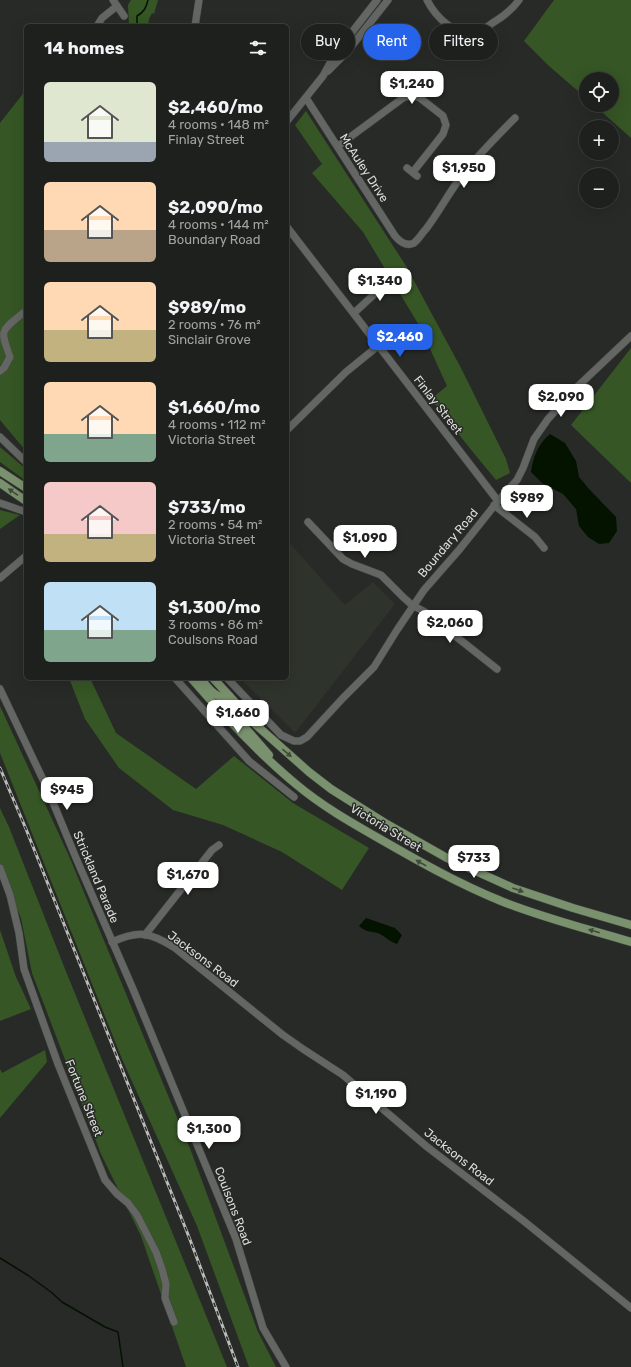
<!DOCTYPE html>
<html lang="en">
<head>
<meta charset="utf-8">
<style>
  :root { --surface:#1e201d; --page:#2b2d2a; --text:#f1f3f6; --muted:#a1a3a4; --line:#3c3e3b; --accent:#2563eb }
  body { margin:0; font-family:Rubik,sans-serif; background:var(--page); color:var(--text); height:100vh; display:flex; flex-direction:column; font-size:15px; white-space:nowrap }
  * { box-sizing:border-box; margin:0 }
  p { font-size:13px; color:var(--muted) }
  .icon { flex:none; width:22px; height:22px; fill:none; stroke:currentColor; stroke-width:2; stroke-linecap:round; stroke-linejoin:round }
  .map { position:relative; flex:1; overflow:hidden }
  .side { position:absolute; left:24px; top:24px; width:265px; height:656px; display:flex; flex-direction:column; background:var(--surface); border-radius:6px; box-shadow:0 4px 16px #0002,0 0 0 1px var(--line) }
  .side>* { flex:none }
  .top-card { position:absolute; left:301px; top:24px; width:270px; height:36px; display:flex; gap:8px }
  .buttons { position:absolute; left:579px; top:72px; display:grid; gap:8px }
  .buttons a { display:grid; place-items:center; width:40px; height:40px; border-radius:50%; background:var(--surface); box-shadow:0 4px 16px #0002,0 0 0 1px var(--line); font-size:20px }
  .price { position:absolute; translate:-50% -34px; padding:0 9px; border-radius:8px; background:#fff; color:#222; font-size:13px; line-height:26px; filter:drop-shadow(0 1px 2px #0008) }
  .price::after { content:''; position:absolute; left:50%; top:24px; width:12px; height:9px; margin-left:-6px; background:inherit; clip-path:polygon(0 0,100% 0,50% 100%) }
  .price.active { background:var(--accent); color:#fff }
  ul { padding:0; list-style:none }
  li { display:flex; align-items:center; gap:12px; height:100px; padding:0 20px }
  li span { display:grid; place-items:center; flex:none; width:112px; height:80px; border-radius:6px; color:#555 }
  li>.icon { margin-inline-start:auto }
  span .icon { width:48px; height:48px; fill:#fffc; stroke-width:1 }
  li b { font-size:17px }
  h2 { display:flex; justify-content:space-between; align-items:center; height:48px; padding:0 20px; font-size:17px }
  .pill { padding:0 14px; border-radius:18px; background:var(--surface); box-shadow:0 4px 16px #0002,0 0 0 1px var(--line); font-size:14px; line-height:36px }
  .pill.active { background:var(--accent); color:#fff }
  .map>svg:first-child { display:block }
  .built { fill:#2e332b }
  .green { fill:#365625 }
  .water { fill:#031300 }
  .lines { fill:none; stroke-linecap:round; stroke-linejoin:round }
  .stream { stroke:#031300; stroke-width:1.5 }
  .minor-casing { stroke:#464845; stroke-width:8 }
  .major-casing { stroke:#464845; stroke-width:9 }
  .minor { stroke:#636662; stroke-width:7 }
  .major { stroke:#79926d; stroke-width:8 }
  .rail-casing { stroke:#bbbcba; stroke-width:3 }
  .rail { stroke:#282a27; stroke-width:1.5; stroke-dasharray:4.5; stroke-linecap:butt }
  .oneway { fill:#40493c }
  .labels { text-anchor:middle; stroke-width:3; stroke-linejoin:round; paint-order:stroke }
  .street-label { font-size:12px; fill:#dddedc; stroke:#282a27 }
</style>
</head>
<body>
<div class="map">
<svg width="631" height="1367" viewBox="0 0 631 1367">
  <rect width="100%" height="100%" fill="#282a27"/>
  <!-- built -->
  <polygon class="built" points="287,540 345,605 373,582 395,604 295,733 240,678 287,678"/>
  <!-- green -->
  <g class="green">
    <polygon points="131,0 158,0 154,14 152,13 149,19 148,26 129,26 128,5"/>
    <polygon points="554,0 631,0 631,138 594,105 612,105 612,79 586,79 586,98 549,66 524,41"/>
    <polygon points="26,86 26,451 0,420 0,123 22,95"/>
    <polygon points="306,111 406,266 461,368 506,459 510,473 496,480 472,451 431,399 447,386 420,327 363,232 312,173 322,164 295,125"/>
    <polygon points="631,348 631,483 571,425"/>
    <polygon points="0,447 26,469 26,481 0,462"/>
    <polygon points="0,510 20,515 0,529"/>
    <polygon points="69,678 90,678 116,733 196,789 234,756 293,803 369,848 342,890 282,852 223,825 173,810 119,768 85,719"/>
    <polygon points="0,706 69,856 191,1151 258,1332 276,1367 249,1367 197,1226 122,1059 0,753"/>
    <polygon points="0,808 9,827 65,969 227,1367 186,1367 141,1236 101,1154 32,973 21,918 0,868"/>
    <polygon points="0,930 16,977 31,1009 0,1021"/>
    <polygon points="45,1050 47,1062 0,1118 0,1069 2,1073"/>
  </g>
  <!-- water -->
  <g class="water">
    <path d="M550,434L565,443L576,461L579,477L589,489L616,517L617,531L609,543L599,544L588,537L579,526L576,509L563,494L542,483L531,472C533,457 538,444 550,434Z"/>
    <path d="M366,918L395,928L402,935L397,944C390,942 386,937 380,934C371,930 368,934 359,926Z"/>
  </g>
  <g class="lines">
    <!-- stream -->
    <g class="stream">
      <path d="M137,26V16C144,12 146,8 148,0"/>
      <polyline points="0,1258 29,1276 51,1292 62,1302 105,1327 118,1332 123,1367"/>
    </g>
    <defs>
      <g id="minor">
        <polyline points="113,0 124,16"/>
        <path d="M427,0C435,16 455,37 475,33C482,31 488,26 494,22C504,16 512,10 519,0"/>
        <polyline points="97,26 102,18 117,6"/>
        <polyline points="195,26 199,0"/>
        <polyline points="328,71 347,52 388,0"/>
        <path d="M306,98L395,236C400,242 406,247 414,243C419,239 422,233 426,229C439,212 448,194 461,177C477,156 496,137 515,118"/>
        <polyline points="287,121 323,76 335,54 377,0"/>
        <polyline points="338,146 403,98 412,95 420,98 443,116 446,125 443,134 413,172"/>
        <polyline points="407,168 417,176"/>
        <polyline points="287,227 498,501"/>
        <polyline points="354,313 381,288 386,277"/>
        <path d="M0,371L4,368L10,357C0,329 0,332 23,313"/>
        <polyline points="287,430 346,372 378,346"/>
        <polyline points="0,437 26,462"/>
        <polyline points="0,503 26,512"/>
        <polyline points="494,505 535,537 544,548"/>
        <polyline points="308,522 343,559 352,564 381,575 403,597 412,605 425,612 497,669"/>
        <polyline points="0,578 26,556"/>
        <polyline points="175,678 249,761 294,797"/>
        <polyline points="227,678 281,735 294,741 300,741 307,737 343,698 374,667 397,630 424,590 459,550 498,501 517,480 523,468 534,439 548,419 575,389 631,336"/>
        <polyline points="0,689 47,788 76,858 133,989 236,1239 263,1328 286,1367"/>
        <polyline points="0,868 10,895 19,933 24,969 58,1064 105,1180 117,1194 128,1203 137,1215 156,1252 162,1269 166,1284 165,1298 174,1322"/>
        <polyline points="145,935 212,850 219,845"/>
        <path d="M112,942C139,930 150,932 175,948L283,1035L303,1049L343,1075L426,1146L525,1222L631,1308"/>
      </g>
      <g id="major">
        <polyline points="0,471 26,488"/>
        <polyline points="0,483 26,501"/>
        <path d="M191,678C224,716 258,753 297,785C322,806 352,823 380,839C420,862 459,884 501,901C543,918 588,929 631,942"/>
        <path d="M200,678C207,686 217,702 229,696"/>
        <polyline points="213,678 255,724 309,772 331,789 385,823 447,858 513,888 573,908 631,925"/>
        <polyline points="229,696 227,702 229,709 269,755"/>
      </g>
    </defs>
    <!-- minor casing -->
    <use href="#minor" class="minor-casing"/>
    <!-- major casing -->
    <use href="#major" class="major-casing"/>
    <!-- minor -->
    <use href="#minor" class="minor"/>
    <!-- major -->
    <use href="#major" class="major"/>
    <defs>
      <polyline id="rail" points="0,768 26,829 189,1237 238,1367"/>
    </defs>
    <!-- rail casing -->
    <use href="#rail" class="rail-casing"/>
    <!-- rail -->
    <use href="#rail" class="rail"/>
  </g>
  <!-- one-way arrows -->
  <defs><path id="oneway-solid" d="M-6-.8H1V-3.2L6.5 0L1 3.2V.8H-6Z"/></defs>
  <g class="oneway">
    <use href="#oneway-solid" transform="translate(13 492) rotate(-146)"/>
    <use href="#oneway-solid" transform="translate(287 753) rotate(40)"/>
    <use href="#oneway-solid" transform="translate(421 863) rotate(-151)"/>
    <use href="#oneway-solid" transform="translate(518 890) rotate(20)"/>
    <use href="#oneway-solid" transform="translate(594 931) rotate(-164)"/>
  </g>
  <g class="labels">
    <!-- street labels -->
    <g class="street-label">
      <text transform="translate(364 168) rotate(57)" y="4">McAuley Drive</text>
      <text transform="translate(438 405) rotate(52)" y="4">Finlay Street</text>
      <text transform="translate(448 543) rotate(-50)" y="4">Boundary Road</text>
      <text transform="translate(386 828) rotate(31)" y="4">Victoria Street</text>
      <text transform="translate(96 877) rotate(67)" y="4">Strickland Parade</text>
      <text transform="translate(203 959) rotate(37)" y="4">Jacksons Road</text>
      <text transform="translate(84 1098) rotate(68)" y="4">Fortune Street</text>
      <text transform="translate(459 1157) rotate(38)" y="4">Jacksons Road</text>
      <text transform="translate(233 1206) rotate(69)" y="4">Coulsons Road</text>
    </g>
  </g>
</svg>
<div class="buttons">
<a><svg class="icon" aria-label="locate" viewBox="0 0 24 24"><circle cx="12" cy="12" r="6"/><path d="M12 2v4M12 18v4M2 12h4M18 12h4"/></svg></a>
<a>+</a>
<a>−</a>
</div>
<b class="price" style="left:412px;top:105px">$1,240</b>
<b class="price" style="left:464px;top:189px">$1,950</b>
<b class="price" style="left:380px;top:302px">$1,340</b>
<b class="price active" style="left:400px;top:358px">$2,460</b>
<b class="price" style="left:561px;top:418px">$2,090</b>
<b class="price" style="left:527px;top:519px">$989</b>
<b class="price" style="left:365px;top:559px">$1,090</b>
<b class="price" style="left:450px;top:644px">$2,060</b>
<b class="price" style="left:238px;top:734px">$1,660</b>
<b class="price" style="left:67px;top:811px">$945</b>
<b class="price" style="left:474px;top:879px">$733</b>
<b class="price" style="left:188px;top:896px">$1,670</b>
<b class="price" style="left:376px;top:1115px">$1,190</b>
<b class="price" style="left:209px;top:1150px">$1,300</b>
<div class="top-card">
<a class="pill">Buy</a>
<a class="pill active">Rent</a>
<a class="pill">Filters</a>
</div>
<section class="side">
<h2>14 homes<svg class="icon" aria-label="filters" viewBox="0 0 24 24"><path d="M4 7h16M4 17h16"/><circle cx="9" cy="7" r="2"/><circle cx="15" cy="17" r="2"/></svg></h2>
<ul>
<li><span style="background:linear-gradient(#dfe7d0 75%,#9aa5b1 0)"><svg class="icon" aria-label="home" viewBox="0 0 24 24"><path d="M3 11l9-7 9 7M6 9v11h12V9"/></svg></span><div><b>$2,460/mo</b><p>4 rooms · 148 m²</p><p>Finlay Street</p></div></li>
<li><span style="background:linear-gradient(#ffd9b3 60%,#b9a48a 0)"><svg class="icon" aria-label="home" viewBox="0 0 24 24"><path d="M3 11l9-7 9 7M6 9v11h12V9"/></svg></span><div><b>$2,090/mo</b><p>4 rooms · 144 m²</p><p>Boundary Road</p></div></li>
<li><span style="background:linear-gradient(#ffd9b3 60%,#c2b280 0)"><svg class="icon" aria-label="home" viewBox="0 0 24 24"><path d="M3 11l9-7 9 7M6 9v11h12V9"/></svg></span><div><b>$989/mo</b><p>2 rooms · 76 m²</p><p>Sinclair Grove</p></div></li>
<li><span style="background:linear-gradient(#ffd9b3 65%,#7fa58c 0)"><svg class="icon" aria-label="home" viewBox="0 0 24 24"><path d="M3 11l9-7 9 7M6 9v11h12V9"/></svg></span><div><b>$1,660/mo</b><p>4 rooms · 112 m²</p><p>Victoria Street</p></div></li>
<li><span style="background:linear-gradient(#f6c9c9 65%,#c2b280 0)"><svg class="icon" aria-label="home" viewBox="0 0 24 24"><path d="M3 11l9-7 9 7M6 9v11h12V9"/></svg></span><div><b>$733/mo</b><p>2 rooms · 54 m²</p><p>Victoria Street</p></div></li>
<li><span style="background:linear-gradient(#bfe0f5 60%,#7fa58c 0)"><svg class="icon" aria-label="home" viewBox="0 0 24 24"><path d="M3 11l9-7 9 7M6 9v11h12V9"/></svg></span><div><b>$1,300/mo</b><p>3 rooms · 86 m²</p><p>Coulsons Road</p></div></li>
</ul>
</section>
</div>
</body>
</html>
